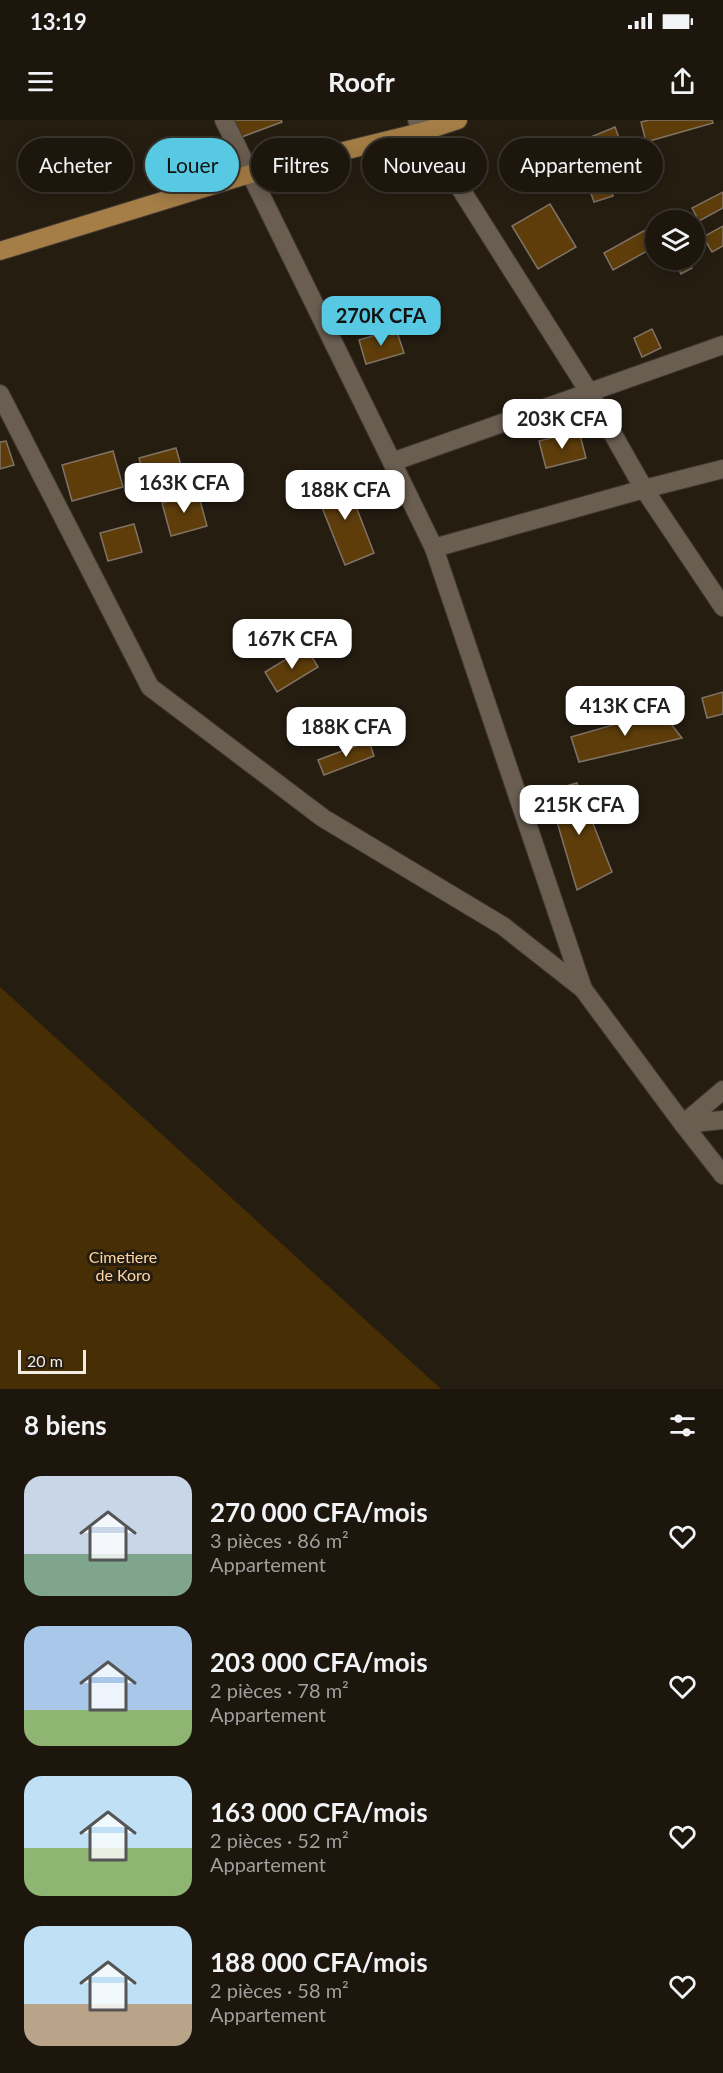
<!DOCTYPE html>
<html lang="fr">
<head>
<meta charset="utf-8">
<style>
  :root { --surface:#1c160d; --page:#251f16; --text:#f1f3f6; --muted:#a09f9d; --line:#3a352e; --accent:#58c9e3 }
  body { margin:0; font-family:Lato,sans-serif; background:var(--page); color:var(--text); height:100vh; display:flex; flex-direction:column; font-size:22px; white-space:nowrap }
  * { box-sizing:border-box; margin:0 }
  p { font-size:20px; color:var(--muted) }
  .icon { flex:none; width:33px; height:33px; fill:none; stroke:currentColor; stroke-width:2; stroke-linecap:round; stroke-linejoin:round }
  .map { position:relative; height:1269px; overflow:hidden }
  .details { display:flex; flex-direction:column; background:var(--surface); flex:1 }
  .details>* { flex:none }
  .top-card { position:absolute; left:18px; top:18px; width:687px; height:54px; display:flex; gap:12px }
  .controls { position:absolute; left:645px; top:90px; display:grid; gap:12px }
  .controls a { display:grid; place-items:center; width:60px; height:60px; border-radius:50%; background:var(--surface); box-shadow:0 3px 15px #0003,0 0 0 2px var(--line); font-size:30px }
  .scale { position:absolute; left:18px; bottom:15px; width:68px; box-sizing:border-box; padding-left:6px; border:3px solid #f2ece4; border-top:0; font-size:16px; line-height:21px; white-space:nowrap; color:#f2ece4; -webkit-text-stroke:4px #261d11; paint-order:stroke }
  .price { position:absolute; translate:-50% -51px; padding:0 14px; border-radius:12px; background:#fff; color:#222; font-size:20px; line-height:39px; filter:drop-shadow(0 2px 3px #0008) }
  .price::after { content:''; position:absolute; left:50%; top:36px; width:18px; height:14px; margin-left:-9px; background:inherit; clip-path:polygon(0 0,100% 0,50% 100%) }
  .price.current { background:var(--accent); color:#111 }
  ul { padding:0; list-style:none }
  li { display:flex; align-items:center; gap:18px; height:150px; padding:0 24px }
  li span { display:grid; place-items:center; flex:none; width:168px; height:120px; border-radius:18px; color:#555 }
  li>.icon { margin-inline-start:auto }
  span .icon { width:72px; height:72px; fill:#fffc; stroke-width:1 }
  li b { font-size:26px }
  h2 { display:flex; justify-content:space-between; align-items:center; height:72px; padding:0 24px; font-size:26px }
  .chip { padding:0 21px; border-radius:27px; background:var(--surface); box-shadow:0 3px 15px #0003,0 0 0 2px var(--line); font-size:21px; line-height:54px }
  .chip.current { background:var(--accent); color:#111 }
  .status { display:flex; justify-content:space-between; align-items:center; height:42px; padding:0 30px; background:var(--surface); direction:ltr }
  .status svg { height:16px; fill:currentColor }
  header { display:flex; justify-content:space-between; align-items:center; height:78px; padding:0 24px; background:var(--surface); font-size:27px; font-weight:700 }
  .map>svg:first-child { display:block }
  .green { fill:#482e04 }
  .building { fill:#5e3d0b; stroke:#7f7365; stroke-width:1.5 }
  .lines { fill:none; stroke-linecap:round; stroke-linejoin:round }
  .street-casing { stroke:#413933; stroke-width:20 }
  .primary-casing { stroke:#413933; stroke-width:20 }
  .street { stroke:#6a5e51; stroke-width:18 }
  .primary { stroke:#a57d46; stroke-width:18 }
  .labels { text-anchor:middle; stroke-width:6; stroke-linejoin:round; paint-order:stroke }
  .park-label { font-size:16px; fill:#fcd5a5; stroke:#261d11 }
</style>
</head>
<body>
<div class="status"><b>13:19</b><svg viewBox="0 0 49 12"><path d="M0 12V9h3v3zM5 12V6h3v6zM10 12V3h3v9zM15 12V0h3v12zM26 1h20v11H26zM47 4h2v5h-2z"/></svg></div>
<header><svg class="icon" aria-label="menu" viewBox="0 0 24 24"><path d="M4 6h16M4 12h16M4 18h16"/></svg>Roofr<svg class="icon" aria-label="share" viewBox="0 0 24 24"><path d="M12 15V3M7 8l5-5 5 5M5 13v7h14v-7"/></svg></header>
<div class="map">
<svg width="723" height="1269" viewBox="0 0 723 1269">
  <rect width="100%" height="100%" fill="#261d11"/>
  <!-- green -->
  <polygon class="green" points="0,867 441,1269 0,1269"/>
  <!-- building -->
  <g class="building">
    <polygon points="232,0 281,0 282,2 239,18"/>
    <polygon points="649,0 712,0 713,3 646,22 641,2"/>
    <polygon points="615,7 621,23 574,43 567,27"/>
    <polygon points="634,41 642,53 624,65 616,53"/>
    <polygon points="607,59 613,76 594,82 588,65"/>
    <polygon points="723,72 723,88 699,101 692,88"/>
    <polygon points="550,84 576,127 538,149 512,106"/>
    <polygon points="656,104 656,126 613,150 604,133"/>
    <polygon points="723,106 723,126 712,132 703,117"/>
    <polygon points="674,140 688,140 692,148 681,154"/>
    <polygon points="396,209 404,233 366,244 359,220"/>
    <polygon points="652,209 661,228 642,237 634,218"/>
    <polygon points="579,311 586,338 546,348 539,321"/>
    <polygon points="6,321 14,345 0,349 0,322"/>
    <polygon points="176,328 185,360 147,370 139,338"/>
    <polygon points="113,331 123,367 72,381 62,345"/>
    <polygon points="345,358 374,433 345,445 315,370"/>
    <polygon points="198,373 207,406 171,416 162,383"/>
    <polygon points="134,404 142,432 108,441 100,413"/>
    <polygon points="306,527 318,547 277,572 265,552"/>
    <polygon points="723,572 723,594 707,598 702,578"/>
    <polygon points="661,591 682,618 579,642 571,617"/>
    <polygon points="369,621 374,636 324,655 318,640"/>
    <polygon points="577,663 612,752 577,770 548,671"/>
  </g>
  <g class="lines">
    <defs>
      <g id="street">
        <polyline points="224,0 392,342 723,225"/>
        <polyline points="417,0 589,272 644,369 723,487"/>
        <polyline points="0,274 150,567 323,698 503,806 583,869 683,1004 723,970"/>
        <polyline points="392,342 434,428 583,869"/>
        <polyline points="434,428 644,369 723,349"/>
        <polyline points="683,1004 723,1055"/>
        <polyline points="683,1004 723,1000"/>
      </g>
      <polyline id="primary" points="0,131 250,54 425,11 458,0"/>
    </defs>
    <!-- street casing -->
    <use href="#street" class="street-casing"/>
    <!-- primary casing -->
    <use href="#primary" class="primary-casing"/>
    <!-- street -->
    <use href="#street" class="street"/>
    <!-- primary -->
    <use href="#primary" class="primary"/>
  </g>
  <g class="labels">
    <!-- park labels -->
    <g class="park-label">
      <text x="123" y="1143">Cimetiere<tspan x="123" dy="18">de Koro</tspan></text>
    </g>
  </g>
</svg>
<div class="controls">
<a><svg class="icon" aria-label="layers" viewBox="0 0 24 24"><path d="M12 4l9 5-9 5-9-5zM3 14l9 5 9-5"/></svg></a>
</div>
<div class="scale">20 m</div>
<b class="price current" style="left:381px;top:227px">270K CFA</b>
<b class="price" style="left:562px;top:330px">203K CFA</b>
<b class="price" style="left:184px;top:394px">163K CFA</b>
<b class="price" style="left:345px;top:401px">188K CFA</b>
<b class="price" style="left:292px;top:550px">167K CFA</b>
<b class="price" style="left:625px;top:617px">413K CFA</b>
<b class="price" style="left:346px;top:638px">188K CFA</b>
<b class="price" style="left:579px;top:716px">215K CFA</b>
<div class="top-card">
<a class="chip">Acheter</a>
<a class="chip current">Louer</a>
<a class="chip">Filtres</a>
<a class="chip">Nouveau</a>
<a class="chip">Appartement</a>
</div>
</div>
<section class="details">
<h2>8 biens<svg class="icon" aria-label="filters" viewBox="0 0 24 24"><path d="M4 7h16M4 17h16"/><circle cx="9" cy="7" r="2"/><circle cx="15" cy="17" r="2"/></svg></h2>
<ul>
<li><span style="background:linear-gradient(#c9d6e8 65%,#7fa58c 0)"><svg class="icon" aria-label="home" viewBox="0 0 24 24"><path d="M3 11l9-7 9 7M6 9v11h12V9"/></svg></span><div><b>270 000 CFA/mois</b><p>3 pièces · 86 m²</p><p>Appartement</p></div><svg class="icon" aria-label="heart" viewBox="0 0 24 24"><path d="M12 20l-8-8c-3-5 5-10 8-4 3-6 11-1 8 4z"/></svg></li>
<li><span style="background:linear-gradient(#a9c7e8 70%,#8fb573 0)"><svg class="icon" aria-label="home" viewBox="0 0 24 24"><path d="M3 11l9-7 9 7M6 9v11h12V9"/></svg></span><div><b>203 000 CFA/mois</b><p>2 pièces · 78 m²</p><p>Appartement</p></div><svg class="icon" aria-label="heart" viewBox="0 0 24 24"><path d="M12 20l-8-8c-3-5 5-10 8-4 3-6 11-1 8 4z"/></svg></li>
<li><span style="background:linear-gradient(#bfe0f5 60%,#8fb573 0)"><svg class="icon" aria-label="home" viewBox="0 0 24 24"><path d="M3 11l9-7 9 7M6 9v11h12V9"/></svg></span><div><b>163 000 CFA/mois</b><p>2 pièces · 52 m²</p><p>Appartement</p></div><svg class="icon" aria-label="heart" viewBox="0 0 24 24"><path d="M12 20l-8-8c-3-5 5-10 8-4 3-6 11-1 8 4z"/></svg></li>
<li><span style="background:linear-gradient(#bfe0f5 65%,#b9a48a 0)"><svg class="icon" aria-label="home" viewBox="0 0 24 24"><path d="M3 11l9-7 9 7M6 9v11h12V9"/></svg></span><div><b>188 000 CFA/mois</b><p>2 pièces · 58 m²</p><p>Appartement</p></div><svg class="icon" aria-label="heart" viewBox="0 0 24 24"><path d="M12 20l-8-8c-3-5 5-10 8-4 3-6 11-1 8 4z"/></svg></li>
</ul>
</section>
</body>
</html>
